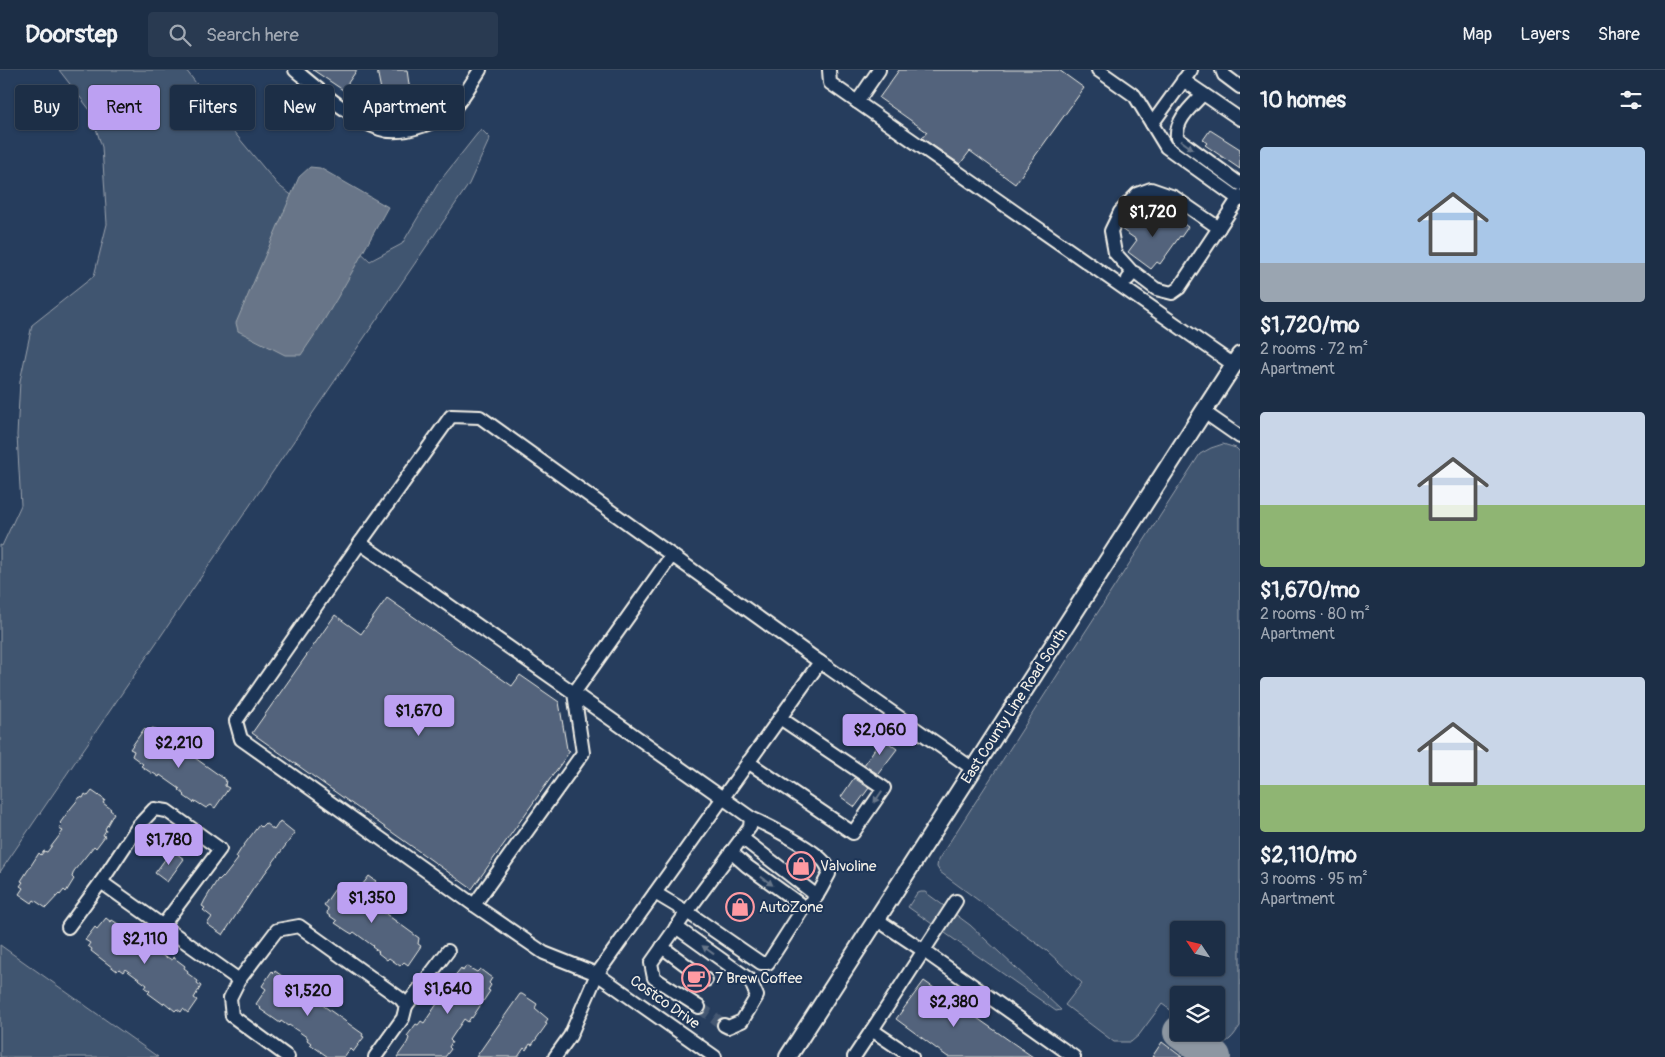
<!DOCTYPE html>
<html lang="en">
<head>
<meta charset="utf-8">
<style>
  :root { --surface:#1c2e46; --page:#293a51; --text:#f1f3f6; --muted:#a0a8b3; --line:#3a4a5f; --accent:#bca0f2 }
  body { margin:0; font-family:Pangolin,sans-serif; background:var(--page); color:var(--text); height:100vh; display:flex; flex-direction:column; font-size:19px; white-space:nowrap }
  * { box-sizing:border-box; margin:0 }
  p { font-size:16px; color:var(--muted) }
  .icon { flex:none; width:28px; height:28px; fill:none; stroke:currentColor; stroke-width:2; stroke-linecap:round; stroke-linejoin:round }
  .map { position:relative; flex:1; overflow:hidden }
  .details { display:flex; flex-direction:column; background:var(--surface); width:425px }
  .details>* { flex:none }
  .banner { position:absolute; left:15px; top:15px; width:475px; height:45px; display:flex; gap:10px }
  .needle { width:32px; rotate:305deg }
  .tools { position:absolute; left:1170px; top:851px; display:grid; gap:10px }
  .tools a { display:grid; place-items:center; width:55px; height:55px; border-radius:5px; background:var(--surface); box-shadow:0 1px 4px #0004,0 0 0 1px var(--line); font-size:25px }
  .price { position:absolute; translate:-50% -42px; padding:0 11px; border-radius:5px; background:var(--accent); color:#111; font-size:16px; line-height:32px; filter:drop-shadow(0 1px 2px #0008) }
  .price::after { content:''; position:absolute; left:50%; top:30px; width:15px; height:11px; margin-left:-8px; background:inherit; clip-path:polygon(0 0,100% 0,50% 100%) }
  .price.selected { background:#222; color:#fff }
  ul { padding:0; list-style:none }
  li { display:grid; align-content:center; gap:10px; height:265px; padding:0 20px }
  li span { display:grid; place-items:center; height:155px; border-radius:5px; color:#555 }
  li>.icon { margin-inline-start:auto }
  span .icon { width:90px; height:90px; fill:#fffc; stroke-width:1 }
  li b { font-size:21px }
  h2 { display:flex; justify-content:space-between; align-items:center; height:60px; padding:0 20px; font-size:21px }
  .pill { padding:0 18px; border-radius:5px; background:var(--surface); box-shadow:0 1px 4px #0004,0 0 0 1px var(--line); font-size:18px; line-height:45px }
  .pill.selected { background:var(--accent); color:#111 }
  header { display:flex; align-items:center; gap:30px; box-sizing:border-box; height:70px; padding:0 25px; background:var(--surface); border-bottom:1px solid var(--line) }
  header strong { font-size:24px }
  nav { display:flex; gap:28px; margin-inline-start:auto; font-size:18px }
  .search { width:350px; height:45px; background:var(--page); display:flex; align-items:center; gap:12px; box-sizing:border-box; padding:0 18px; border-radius:5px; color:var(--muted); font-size:19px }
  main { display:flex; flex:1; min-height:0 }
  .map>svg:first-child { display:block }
  .green { fill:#40546f; stroke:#9aa2ac; fill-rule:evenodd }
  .water { fill:#677588; stroke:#9fa7ae }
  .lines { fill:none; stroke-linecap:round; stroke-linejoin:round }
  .taxiway { stroke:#8d97a2; stroke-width:34 }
  .building { fill:#52647b; stroke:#f4f1e8 }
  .minor-tunnel { stroke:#455872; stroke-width:12; stroke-dasharray:12 6; stroke-linecap:butt }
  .minor-casing { stroke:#f4f1e8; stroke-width:16 }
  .major-casing { stroke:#f4f1e8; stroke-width:20 }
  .minor { stroke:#1d3557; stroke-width:12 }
  .major { stroke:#1d3557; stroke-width:16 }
  .oneway { fill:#68778a }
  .labels { text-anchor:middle; stroke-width:4; stroke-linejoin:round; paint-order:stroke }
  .street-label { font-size:15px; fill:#f4f1e8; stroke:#1d3557 }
  .poi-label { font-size:15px; fill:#f4f1e8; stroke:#1d3557; text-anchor:start }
</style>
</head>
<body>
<header>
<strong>Doorstep</strong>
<div class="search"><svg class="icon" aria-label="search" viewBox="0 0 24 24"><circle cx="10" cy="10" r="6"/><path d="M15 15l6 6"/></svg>Search here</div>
<nav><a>Map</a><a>Layers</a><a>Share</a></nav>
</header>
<main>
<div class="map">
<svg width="1240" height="987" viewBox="0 0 1240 987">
  <rect width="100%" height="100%" fill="#263d5d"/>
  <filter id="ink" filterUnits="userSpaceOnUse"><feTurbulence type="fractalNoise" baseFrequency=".02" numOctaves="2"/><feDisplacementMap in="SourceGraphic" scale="10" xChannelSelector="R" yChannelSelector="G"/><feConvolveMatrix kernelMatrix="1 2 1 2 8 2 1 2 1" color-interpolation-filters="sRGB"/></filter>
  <g filter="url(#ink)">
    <!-- green -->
    <g class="green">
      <polygon points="59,0 186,0 228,55 278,115 333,156 370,191 402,174 439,112 481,59 490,68 469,114 0,802 0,475 2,476 21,435 17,365 20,311 32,255 94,206 107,154 102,77 90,40"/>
      <path d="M1223,374L1236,378L1240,382V956C1237,960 1234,966 1230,969C1223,976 1213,971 1212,963L1216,962V954L1223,945L1216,940V925H1179V946L1162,934L1139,965L1131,972H1114L1065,935L1082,913L1047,881L940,802L937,797L938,790L1200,384L1211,378ZM1179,860H1216V898H1179Z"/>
      <polygon points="921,822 925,822 970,855 1061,940 1056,941 908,837 917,823"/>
      <polygon points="0,875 158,987 0,987"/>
    </g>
    <!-- water -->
    <path class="water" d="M310,97L320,98L388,137C360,187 334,238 301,285H285L238,261L236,253L299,107Z"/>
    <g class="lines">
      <!-- taxiway -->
      <polyline class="taxiway" points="1180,962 1214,987"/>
    </g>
    <!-- building -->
    <g class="building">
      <polygon points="313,0 357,0 343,20"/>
      <polygon points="377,0 407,0 412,36 385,40"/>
      <polygon points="899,0 1059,0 1084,18 1015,114 970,81 960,94 922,68 927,62 879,28"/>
      <polygon points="1210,60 1240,79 1240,99 1205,75 1207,73 1203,70"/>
      <polygon points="1130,143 1147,155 1155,145 1159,148 1164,143 1177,152 1178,150 1188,157 1181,167 1180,166 1160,194 1157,192 1151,199 1128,182 1137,170 1121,159"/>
      <polygon points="387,528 512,616 520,605 559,632 567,679 570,681 472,819 252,663 335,545 361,564"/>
      <polygon points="153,658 226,710 225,716 229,718 215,738 211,735 206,738 195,731 194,733 184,726 185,725 179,720 180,719 160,705 159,707 153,703 153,704 141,696 143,694 132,686 134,681 130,679 144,659 148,661"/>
      <polygon points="882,668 897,679 878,704 864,695"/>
      <polygon points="854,708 869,718 855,737 841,727"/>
      <polygon points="92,721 105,730 103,733 111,739 110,740 114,743 105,759 106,760 103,765 105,766 96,778 94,776 74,801 72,807 74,809 66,822 64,820 60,825 59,824 46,838 34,830 32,833 19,824 23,818 20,816 23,812 21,811 39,783 41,785 44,781 47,782 63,761 59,759 62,755 60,753 71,738 80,727 83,728 85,724 88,726"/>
      <polygon points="280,751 295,763 253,819 223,865 207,854 212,847 203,840 205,838 202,836 205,830 218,809 219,810 223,806 224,807 238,789 236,787 241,779 259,755 261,757 265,753 274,760"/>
      <polygon points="172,780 184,789 167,812 155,803"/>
      <polygon points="369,806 376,811 364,828 419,868 418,874 421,876 408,895 404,892 400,896 389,888 387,890 378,883 379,882 372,877 373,876 354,862 352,864 347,861 335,853 337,851 327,844 328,838 324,835 337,816 341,819 346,816 356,823"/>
      <polygon points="106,848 111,852 112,850 123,857 124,856 129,859 131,857 143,866 141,868 146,872 145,873 166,888 167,887 172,890 173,887 185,896 184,898 188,901 187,903 198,911 197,913 201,916 194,928 197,930 188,943 183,939 181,942 177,939 175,941 164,932 163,934 148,923 150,921 145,918 147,915 125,899 123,902 119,899 117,901 91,881 92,879 88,876 90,873 85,870 95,857 97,859"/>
      <polygon points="466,896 477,902 480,899 492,908 489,913 491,915 488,920 490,921 472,948 471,947 468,952 464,949 450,970 452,972 449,977 451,979 445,987 397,987 407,973 409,968 407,966 416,954 418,955 421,951 424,953 439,931 437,930 440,925 438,923 446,911 449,913 461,898 463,901"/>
      <polygon points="272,901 274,903 275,901 363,964 362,966 364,967 353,982 350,979 344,987 328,987 310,974 311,973 307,970 308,968 298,961 289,955 288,956 281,951 280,953 260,939 261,938 256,934 266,919 262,916"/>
      <polygon points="924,911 1033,987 948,987 896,949"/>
      <polygon points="520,924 522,924 537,934 535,938 548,949 545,953 547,954 532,975 530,974 526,980 524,978 518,987 476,987"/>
      <polygon points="1162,972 1182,987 1152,987"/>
    </g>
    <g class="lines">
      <!-- minor-tunnel -->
      <polyline class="minor-tunnel" points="699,937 724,955"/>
      <defs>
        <g id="minor">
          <path d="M295,0C318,19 352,49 380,59C394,64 411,60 425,55C436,51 446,46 454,38C464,27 472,12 480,0"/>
          <polyline points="829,0 830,13 1234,295"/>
          <polyline points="1098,0 1135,26 1166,77 1240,130"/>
          <polyline points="1222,0 1224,5 1240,17"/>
          <polyline points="1183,10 1240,49"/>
          <path d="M1203,24C1191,37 1175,50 1177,68L1240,114"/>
          <polyline points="857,32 879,0"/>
          <polyline points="1152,54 1191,0"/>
          <polyline points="1133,203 1115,183 1111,161 1120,142 1137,124 1151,119 1174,127 1219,158"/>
          <polyline points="1128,209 1133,203 1135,203 1156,219 1172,223 1179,218 1240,126"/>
          <polyline points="1204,342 1240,367"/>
          <polyline points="360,473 236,651 241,669 474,835"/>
          <polyline points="672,485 574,623 751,748 750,757 687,842 651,893 654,908 699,937"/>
          <polyline points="748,692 853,763 884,718 780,648"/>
          <polyline points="742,768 817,826"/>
          <polyline points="731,782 747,796 804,837"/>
          <path d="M655,823L690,844L761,893H768L804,837C817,831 822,816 829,804C829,801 829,799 827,796C821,782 767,755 751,748"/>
          <polyline points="876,849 924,881 1074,987"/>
          <polyline points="163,855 220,779 167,741 154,739 139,755 101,812 239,910 230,928 232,946 288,987"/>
          <polyline points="68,857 101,812"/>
          <polyline points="676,857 750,910 757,926 742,951 728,957 724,955"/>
          <polyline points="662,877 706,910"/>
          <polyline points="239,910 277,860 299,856 401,929 406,936 403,948 375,987"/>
          <polyline points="406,936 448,881"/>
          <polyline points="872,960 956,831"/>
          <polyline points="555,987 570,966 597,904 820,592 973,699"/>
          <polyline points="715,987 597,904 544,883 474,835 583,683 574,623 360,473 451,346 480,347 820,592"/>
          <polyline points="854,987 872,960 912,987"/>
        </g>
        <polyline id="major" points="788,987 1240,285"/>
      </defs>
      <!-- minor casing -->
      <use href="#minor" class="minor-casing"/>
      <!-- major casing -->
      <use href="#major" class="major-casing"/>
      <!-- minor -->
      <use href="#minor" class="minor"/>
      <!-- major -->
      <use href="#major" class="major"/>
    </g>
    <!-- one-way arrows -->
    <defs><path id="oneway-solid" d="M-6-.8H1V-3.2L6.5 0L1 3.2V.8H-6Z" transform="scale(1.25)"/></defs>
    <g class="oneway">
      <use href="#oneway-solid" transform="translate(1187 75) rotate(36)"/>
      <use href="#oneway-solid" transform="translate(878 727) rotate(124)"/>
      <use href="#oneway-solid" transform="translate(767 811) rotate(36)"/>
      <use href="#oneway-solid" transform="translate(708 880) rotate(-144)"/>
    </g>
  </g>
  <!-- icons -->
  <defs>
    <symbol id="shop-ring" viewBox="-11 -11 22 22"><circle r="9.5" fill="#1d3557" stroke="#ff9aa2" stroke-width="1.5"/><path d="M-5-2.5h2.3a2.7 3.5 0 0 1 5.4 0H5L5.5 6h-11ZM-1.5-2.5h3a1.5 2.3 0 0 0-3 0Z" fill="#ff9aa2"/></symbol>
    <symbol id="cafe-ring" viewBox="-11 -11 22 22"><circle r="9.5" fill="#1d3557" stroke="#ff9aa2" stroke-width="1.5"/><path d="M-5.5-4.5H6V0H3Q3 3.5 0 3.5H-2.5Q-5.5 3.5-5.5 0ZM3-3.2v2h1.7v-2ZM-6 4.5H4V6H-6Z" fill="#ff9aa2"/></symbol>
  </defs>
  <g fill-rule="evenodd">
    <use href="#shop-ring" x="785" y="780" width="32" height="32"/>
    <use href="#shop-ring" x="724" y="821" width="32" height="32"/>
    <use href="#cafe-ring" x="680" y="892" width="32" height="32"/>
  </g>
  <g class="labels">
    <!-- street labels -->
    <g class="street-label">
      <text transform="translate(1014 636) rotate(-57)" y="5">East County Line Road South</text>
      <text transform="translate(665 932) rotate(35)" y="5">Costco Drive</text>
    </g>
    <!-- poi labels -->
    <g class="poi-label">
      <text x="820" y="801">Valvoline</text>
      <text x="759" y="842">AutoZone</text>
      <text x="715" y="913">7 Brew Coffee</text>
    </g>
  </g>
</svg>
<div class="tools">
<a><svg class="needle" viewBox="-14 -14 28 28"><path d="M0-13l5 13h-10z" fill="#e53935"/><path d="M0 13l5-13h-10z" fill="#a0a8b3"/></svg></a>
<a><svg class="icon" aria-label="layers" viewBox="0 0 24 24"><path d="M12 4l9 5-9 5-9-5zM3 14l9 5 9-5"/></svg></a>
</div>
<b class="price selected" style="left:1153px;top:168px">$1,720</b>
<b class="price" style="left:419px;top:667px">$1,670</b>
<b class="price" style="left:880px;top:686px">$2,060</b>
<b class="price" style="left:179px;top:699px">$2,210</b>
<b class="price" style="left:169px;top:796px">$1,780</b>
<b class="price" style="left:372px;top:854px">$1,350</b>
<b class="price" style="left:145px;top:895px">$2,110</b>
<b class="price" style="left:448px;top:945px">$1,640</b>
<b class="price" style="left:308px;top:947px">$1,520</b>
<b class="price" style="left:954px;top:958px">$2,380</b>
<div class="banner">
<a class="pill">Buy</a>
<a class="pill selected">Rent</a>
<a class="pill">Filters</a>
<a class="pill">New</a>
<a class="pill">Apartment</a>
</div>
</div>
<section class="details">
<h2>10 homes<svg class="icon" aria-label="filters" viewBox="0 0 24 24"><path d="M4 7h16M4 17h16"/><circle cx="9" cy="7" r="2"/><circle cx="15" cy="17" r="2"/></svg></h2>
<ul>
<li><span style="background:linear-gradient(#a9c7e8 75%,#9aa5b1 0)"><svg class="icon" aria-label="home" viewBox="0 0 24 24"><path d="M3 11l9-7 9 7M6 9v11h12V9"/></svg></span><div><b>$1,720/mo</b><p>2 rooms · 72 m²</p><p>Apartment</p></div></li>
<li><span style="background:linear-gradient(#c9d6e8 60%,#8fb573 0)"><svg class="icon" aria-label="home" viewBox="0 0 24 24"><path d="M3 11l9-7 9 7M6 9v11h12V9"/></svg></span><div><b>$1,670/mo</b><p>2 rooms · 80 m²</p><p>Apartment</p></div></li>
<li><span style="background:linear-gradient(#c9d6e8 70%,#8fb573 0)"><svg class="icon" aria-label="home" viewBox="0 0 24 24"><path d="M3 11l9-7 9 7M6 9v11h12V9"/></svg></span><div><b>$2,110/mo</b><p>3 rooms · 95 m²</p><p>Apartment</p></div></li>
</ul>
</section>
</main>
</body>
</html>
